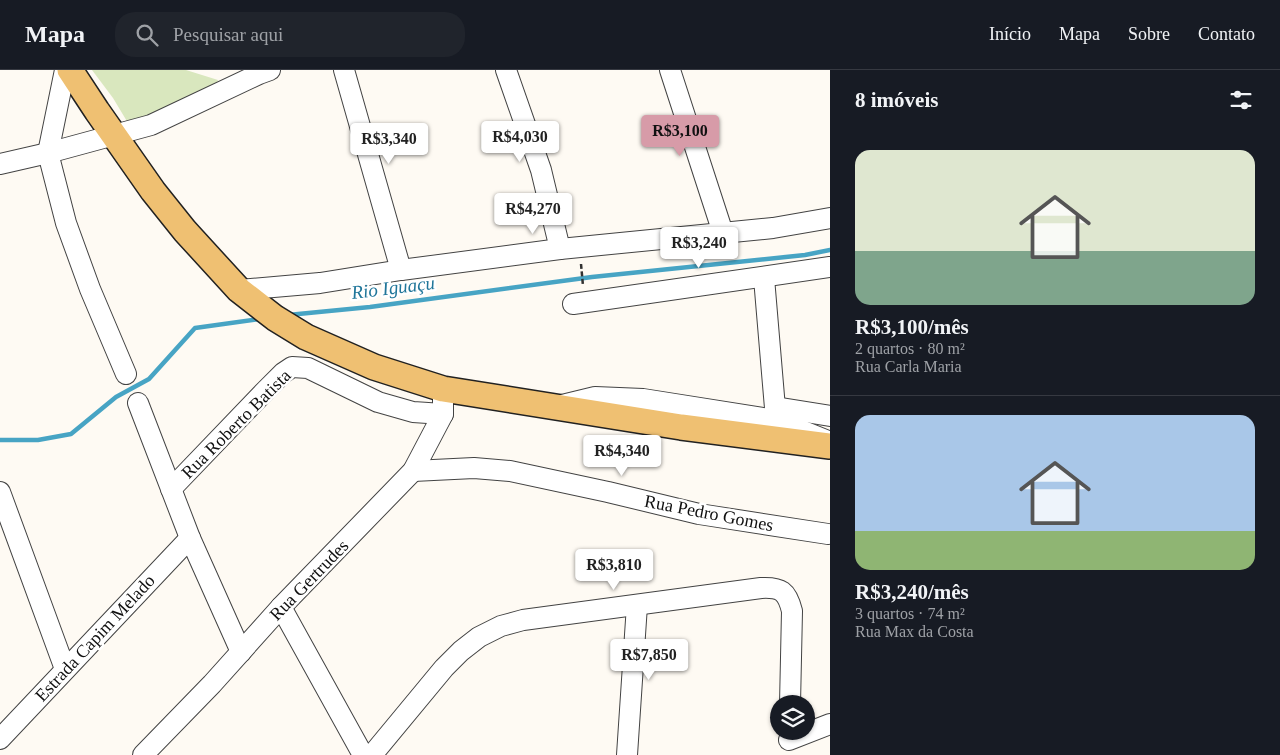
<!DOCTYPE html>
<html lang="pt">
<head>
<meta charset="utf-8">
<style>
  :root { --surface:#171b24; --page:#20242c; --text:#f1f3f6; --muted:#9ea1a6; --line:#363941; --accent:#d79ba8 }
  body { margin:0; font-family:"Times New Roman",serif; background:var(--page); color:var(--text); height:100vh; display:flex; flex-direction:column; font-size:19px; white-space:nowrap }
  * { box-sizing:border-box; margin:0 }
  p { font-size:16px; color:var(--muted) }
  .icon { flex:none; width:28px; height:28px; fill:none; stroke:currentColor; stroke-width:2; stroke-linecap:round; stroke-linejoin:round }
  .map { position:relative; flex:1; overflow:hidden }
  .sheet { display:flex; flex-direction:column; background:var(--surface); width:450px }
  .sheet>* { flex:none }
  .fabs { position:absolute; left:770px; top:625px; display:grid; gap:10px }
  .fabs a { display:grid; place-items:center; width:45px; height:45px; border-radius:50%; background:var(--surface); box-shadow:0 1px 4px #0004; font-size:25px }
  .price { position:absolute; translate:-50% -42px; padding:0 11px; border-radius:5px; background:#fff; color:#222; font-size:16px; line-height:32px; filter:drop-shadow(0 1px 2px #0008) }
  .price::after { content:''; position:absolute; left:50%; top:30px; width:15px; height:11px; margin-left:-8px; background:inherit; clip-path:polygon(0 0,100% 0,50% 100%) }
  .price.current { background:var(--accent); color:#111 }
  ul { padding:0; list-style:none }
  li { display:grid; align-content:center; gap:10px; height:265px; padding:0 25px }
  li+li { border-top:1px solid var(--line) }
  li span { display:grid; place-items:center; height:155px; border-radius:15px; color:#555 }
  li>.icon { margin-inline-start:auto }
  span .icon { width:90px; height:90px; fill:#fffc; stroke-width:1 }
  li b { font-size:21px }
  h2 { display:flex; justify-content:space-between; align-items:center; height:60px; padding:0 25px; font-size:21px }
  header { display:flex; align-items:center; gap:30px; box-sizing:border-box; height:70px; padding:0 25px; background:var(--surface); border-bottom:1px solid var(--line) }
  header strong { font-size:24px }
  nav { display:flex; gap:28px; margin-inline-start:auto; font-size:18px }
  .search { width:350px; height:45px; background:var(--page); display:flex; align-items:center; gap:12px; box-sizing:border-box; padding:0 18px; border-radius:20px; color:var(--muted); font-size:19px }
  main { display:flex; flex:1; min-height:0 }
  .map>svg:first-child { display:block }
  .green { fill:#d9e7be }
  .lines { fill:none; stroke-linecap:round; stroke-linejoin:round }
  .stream { stroke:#47a4c4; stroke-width:4.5 }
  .minor-casing { stroke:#434343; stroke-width:22 }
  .major-casing { stroke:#212121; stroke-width:28 }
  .path { stroke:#323232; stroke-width:2.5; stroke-dasharray:5 2.5; stroke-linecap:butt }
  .minor { stroke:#fff; stroke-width:20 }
  .major { stroke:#efc072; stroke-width:25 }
  .labels { text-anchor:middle; stroke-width:5; stroke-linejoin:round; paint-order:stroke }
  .street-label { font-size:18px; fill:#101010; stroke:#fff }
  .water-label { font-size:19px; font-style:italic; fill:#20769a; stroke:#fff }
</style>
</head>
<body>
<header>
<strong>Mapa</strong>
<div class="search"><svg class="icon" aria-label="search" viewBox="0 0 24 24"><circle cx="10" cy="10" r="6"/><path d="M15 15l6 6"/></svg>Pesquisar aqui</div>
<nav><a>Início</a><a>Mapa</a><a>Sobre</a><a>Contato</a></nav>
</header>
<main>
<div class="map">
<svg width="830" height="685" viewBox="0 0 830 685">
  <rect width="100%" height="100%" fill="#fefaf3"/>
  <!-- green -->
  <polygon class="green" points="92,0 186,0 218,10 213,23 131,58 113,28"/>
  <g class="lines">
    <!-- stream -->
    <g class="stream">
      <polyline points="288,245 370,237 592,207 805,185 830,180"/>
      <polyline points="0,370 38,370 71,364 116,327 149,309 195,258 260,249"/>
    </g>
    <defs>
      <g id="minor">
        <polyline points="65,0 48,83 66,153 90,219 126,304"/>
        <polyline points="344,0 401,200"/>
        <polyline points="506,0 541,100 560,179"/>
        <polyline points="670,0 723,163"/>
        <polyline points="0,94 48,83 151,55 259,4 270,0"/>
        <polyline points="764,208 776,350"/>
        <polyline points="239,220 320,213 401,200 560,179 773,158 830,148"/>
        <polyline points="573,234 830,197"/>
        <polyline points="138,333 190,468 241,582"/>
        <polyline points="558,336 595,327 643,329 776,350 828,371"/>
        <polyline points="775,337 830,346"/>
        <polyline points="413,401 474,398 510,401 608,422 699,444 828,464"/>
        <polyline points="171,419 266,320 283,303 292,297 308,298 378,332 413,342 443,344"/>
        <polyline points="0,422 65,599"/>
        <polyline points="281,537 363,685"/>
        <polyline points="0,669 190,468"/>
        <polyline points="789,670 830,654"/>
        <polyline points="143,685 212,614 281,537 413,401 443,344 443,319"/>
        <path d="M372,685L444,598L461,581L479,567L501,556L523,550L761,518C781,517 787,521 792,541L790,634"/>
        <polyline points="627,685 637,535"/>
      </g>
      <polyline id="major" points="70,0 97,41 153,121 185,161 239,220 275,248 306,267 374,297 443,319 681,357 830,376"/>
    </defs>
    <!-- minor casing -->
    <use href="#minor" class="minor-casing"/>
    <!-- major casing -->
    <use href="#major" class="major-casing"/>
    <!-- path -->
    <polyline class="path" points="581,194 583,216"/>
    <!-- minor -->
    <use href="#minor" class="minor"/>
    <!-- major -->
    <use href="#major" class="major"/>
  </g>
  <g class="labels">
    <!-- street labels -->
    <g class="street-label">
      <text transform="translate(236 354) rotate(-45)" y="6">Rua Roberto Batista</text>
      <text transform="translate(709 443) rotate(11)" y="6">Rua Pedro Gomes</text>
      <text transform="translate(309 510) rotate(-46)" y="6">Rua Gertrudes</text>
      <text transform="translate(95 568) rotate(-47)" y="6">Estrada Capim Melado</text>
    </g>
    <!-- water labels -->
    <g class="water-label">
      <text transform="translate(393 217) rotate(-7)" y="7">Rio Iguaçu</text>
    </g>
  </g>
</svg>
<div class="fabs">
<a><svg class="icon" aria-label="layers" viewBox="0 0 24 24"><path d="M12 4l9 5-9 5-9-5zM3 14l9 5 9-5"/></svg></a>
</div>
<b class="price current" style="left:680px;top:87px">R$3,100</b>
<b class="price" style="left:520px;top:93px">R$4,030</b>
<b class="price" style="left:389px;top:95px">R$3,340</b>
<b class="price" style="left:533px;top:165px">R$4,270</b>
<b class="price" style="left:699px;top:199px">R$3,240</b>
<b class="price" style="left:622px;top:407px">R$4,340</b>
<b class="price" style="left:614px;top:521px">R$3,810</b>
<b class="price" style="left:649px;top:611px">R$7,850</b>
</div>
<section class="sheet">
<h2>8 imóveis<svg class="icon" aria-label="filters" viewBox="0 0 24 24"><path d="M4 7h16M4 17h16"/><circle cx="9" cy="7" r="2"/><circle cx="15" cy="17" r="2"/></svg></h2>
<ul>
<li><span style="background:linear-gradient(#dfe7d0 65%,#7fa58c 0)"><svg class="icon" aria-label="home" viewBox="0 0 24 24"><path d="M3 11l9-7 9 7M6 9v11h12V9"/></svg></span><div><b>R$3,100/mês</b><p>2 quartos · 80 m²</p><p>Rua Carla Maria</p></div></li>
<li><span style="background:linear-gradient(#a9c7e8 75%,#8fb573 0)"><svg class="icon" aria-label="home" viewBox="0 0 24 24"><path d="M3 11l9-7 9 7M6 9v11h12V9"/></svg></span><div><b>R$3,240/mês</b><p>3 quartos · 74 m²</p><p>Rua Max da Costa</p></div></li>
</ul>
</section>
</main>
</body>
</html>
